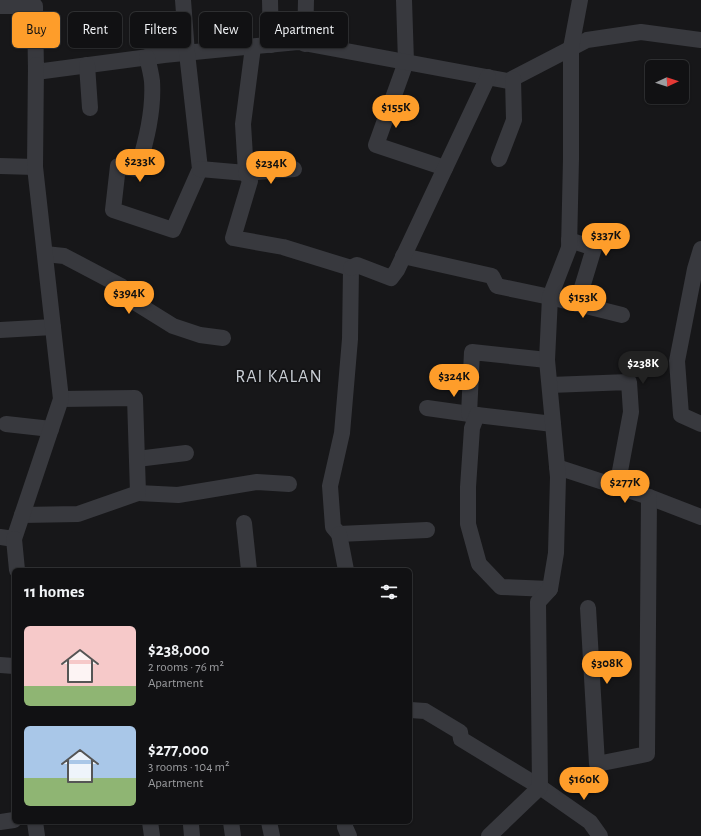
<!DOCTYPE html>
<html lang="en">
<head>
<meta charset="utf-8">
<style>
  :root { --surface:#111113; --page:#1e1f21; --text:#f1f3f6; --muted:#9c9da0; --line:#303133; --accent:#fe9d2a }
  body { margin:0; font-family:"Alegreya Sans",sans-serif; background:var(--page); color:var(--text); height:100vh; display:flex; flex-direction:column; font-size:15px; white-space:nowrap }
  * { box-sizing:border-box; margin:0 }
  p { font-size:13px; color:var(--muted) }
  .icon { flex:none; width:22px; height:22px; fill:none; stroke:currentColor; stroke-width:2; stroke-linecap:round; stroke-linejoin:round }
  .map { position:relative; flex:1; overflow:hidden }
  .drawer { position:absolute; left:12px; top:568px; width:400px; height:256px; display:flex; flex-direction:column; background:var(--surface); border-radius:6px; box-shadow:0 1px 3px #0004,0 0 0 1px var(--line) }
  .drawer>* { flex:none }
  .hud { position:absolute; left:12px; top:12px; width:400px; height:36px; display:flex; gap:8px }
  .needle { width:26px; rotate:87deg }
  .buttons { position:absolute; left:645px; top:60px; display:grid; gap:8px }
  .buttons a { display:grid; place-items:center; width:44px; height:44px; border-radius:6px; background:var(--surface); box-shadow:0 1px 3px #0004,0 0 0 1px var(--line); font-size:20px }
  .price { position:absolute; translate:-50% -34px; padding:0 9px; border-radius:14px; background:var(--accent); color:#111; font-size:13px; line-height:26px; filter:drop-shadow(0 1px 2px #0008) }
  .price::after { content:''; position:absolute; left:50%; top:24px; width:12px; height:9px; margin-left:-6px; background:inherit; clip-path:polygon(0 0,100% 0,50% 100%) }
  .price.active { background:#222; color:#fff }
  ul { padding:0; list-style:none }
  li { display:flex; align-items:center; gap:12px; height:100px; padding:0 12px }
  li span { display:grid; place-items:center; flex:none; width:112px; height:80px; border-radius:6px; color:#555 }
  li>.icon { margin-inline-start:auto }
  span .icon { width:48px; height:48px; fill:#fffc; stroke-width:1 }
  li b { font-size:17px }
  h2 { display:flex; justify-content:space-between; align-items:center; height:48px; padding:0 12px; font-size:17px }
  .chip { padding:0 14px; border-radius:6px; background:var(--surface); box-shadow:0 1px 3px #0004,0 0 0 1px var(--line); font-size:14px; line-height:36px }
  .chip.active { background:var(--accent); color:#111 }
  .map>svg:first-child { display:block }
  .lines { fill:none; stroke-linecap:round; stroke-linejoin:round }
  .minor { stroke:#38393e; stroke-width:16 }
  .labels { text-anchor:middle; stroke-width:3; stroke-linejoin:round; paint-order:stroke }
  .quarter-label { font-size:18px; letter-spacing:1px; fill:#c9ced5; stroke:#121214 }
</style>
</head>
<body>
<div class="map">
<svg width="701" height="836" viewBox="0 0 701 836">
  <rect width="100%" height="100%" fill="#171719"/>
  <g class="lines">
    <!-- minor -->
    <g class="minor">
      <polyline points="270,0 271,45"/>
      <polyline points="404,0 406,62 376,145 445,168"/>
      <polyline points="0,6 35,6 36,72 164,55 298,42 508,81 587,40 641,32 701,40"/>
      <polyline points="305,44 306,0"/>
      <path d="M147,57C149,65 151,73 152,81C154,111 146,141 138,169L118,166L113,210L173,230L200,169L187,53L183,0"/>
      <polyline points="87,65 90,108"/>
      <polyline points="499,159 514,120 513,79"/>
      <polyline points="0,166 35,167"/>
      <polyline points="200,169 246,173 243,124 253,47"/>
      <polyline points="294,169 246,173 250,181 233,238 283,247 351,268 350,339 342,433 330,486 333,527 339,534 427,530"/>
      <polyline points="569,240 594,248 577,304"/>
      <polyline points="701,249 695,269 677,361 681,415 701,424"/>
      <polyline points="45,254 64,256 121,286 136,303 173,326 200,335 223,338"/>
      <polyline points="403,256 492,276 497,286 550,297 622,315"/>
      <polyline points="351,268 357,265 391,278 397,270 488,77"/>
      <polyline points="0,330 53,327"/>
      <polyline points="550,385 629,382 631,412 617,487"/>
      <polyline points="427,408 477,415"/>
      <polyline points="469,414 472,352 547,360"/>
      <polyline points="6,424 51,429"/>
      <polyline points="137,459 186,453"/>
      <polyline points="557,467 649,497 701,517"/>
      <polyline points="138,493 178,495 257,482 289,484"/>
      <polyline points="22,515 78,514 138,493 135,398 61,399"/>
      <polyline points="244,523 249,570"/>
      <polyline points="339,534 346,570"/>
      <polyline points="0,537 14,539 61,399 35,167 36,65"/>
      <polyline points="14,539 17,570"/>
      <polyline points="550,589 501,587 479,564 468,524 468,487 472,428 477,415 553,424"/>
      <polyline points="588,608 597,764 647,754 649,497"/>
      <polyline points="0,665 14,666"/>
      <polyline points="410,710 425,711 460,732 461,739 540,787 590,822 600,836"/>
      <polyline points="0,822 14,820"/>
      <polyline points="35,822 37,836"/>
      <polyline points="150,822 152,836"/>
      <polyline points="231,822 233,836"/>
      <polyline points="269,822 272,836"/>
      <polyline points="345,822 345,827 349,836"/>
      <polyline points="191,825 192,836"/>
      <polyline points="489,836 540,787 538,602 550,589 556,553 558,477 547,360 550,297 569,248 571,159 571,48 580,0"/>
    </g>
  </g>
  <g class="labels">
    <!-- quarter labels -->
    <g class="quarter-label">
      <text x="279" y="382">RAI KALAN</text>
    </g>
  </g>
</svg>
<div class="buttons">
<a><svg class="needle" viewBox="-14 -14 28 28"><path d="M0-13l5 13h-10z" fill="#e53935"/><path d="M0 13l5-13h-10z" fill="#9c9da0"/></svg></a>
</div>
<b class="price" style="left:396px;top:129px">$155K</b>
<b class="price" style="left:140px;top:183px">$233K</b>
<b class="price" style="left:271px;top:185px">$234K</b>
<b class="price" style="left:606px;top:257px">$337K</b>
<b class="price" style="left:129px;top:315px">$394K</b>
<b class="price" style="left:583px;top:319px">$153K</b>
<b class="price active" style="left:643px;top:385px">$238K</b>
<b class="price" style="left:454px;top:398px">$324K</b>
<b class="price" style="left:625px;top:504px">$277K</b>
<b class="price" style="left:607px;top:685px">$308K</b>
<b class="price" style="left:584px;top:801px">$160K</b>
<div class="hud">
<a class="chip active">Buy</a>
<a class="chip">Rent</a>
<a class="chip">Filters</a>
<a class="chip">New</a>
<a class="chip">Apartment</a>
</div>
<section class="drawer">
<h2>11 homes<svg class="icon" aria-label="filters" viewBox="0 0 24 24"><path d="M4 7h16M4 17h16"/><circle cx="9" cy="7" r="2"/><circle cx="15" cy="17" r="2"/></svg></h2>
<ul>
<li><span style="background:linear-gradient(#f6c9c9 75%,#8fb573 0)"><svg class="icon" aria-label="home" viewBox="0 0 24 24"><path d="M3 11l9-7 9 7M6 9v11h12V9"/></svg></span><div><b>$238,000</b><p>2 rooms · 76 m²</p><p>Apartment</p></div></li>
<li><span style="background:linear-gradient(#a9c7e8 65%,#8fb573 0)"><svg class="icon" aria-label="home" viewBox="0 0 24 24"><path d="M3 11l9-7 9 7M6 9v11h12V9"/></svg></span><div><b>$277,000</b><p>3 rooms · 104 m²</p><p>Apartment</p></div></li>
</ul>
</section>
</div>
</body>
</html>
